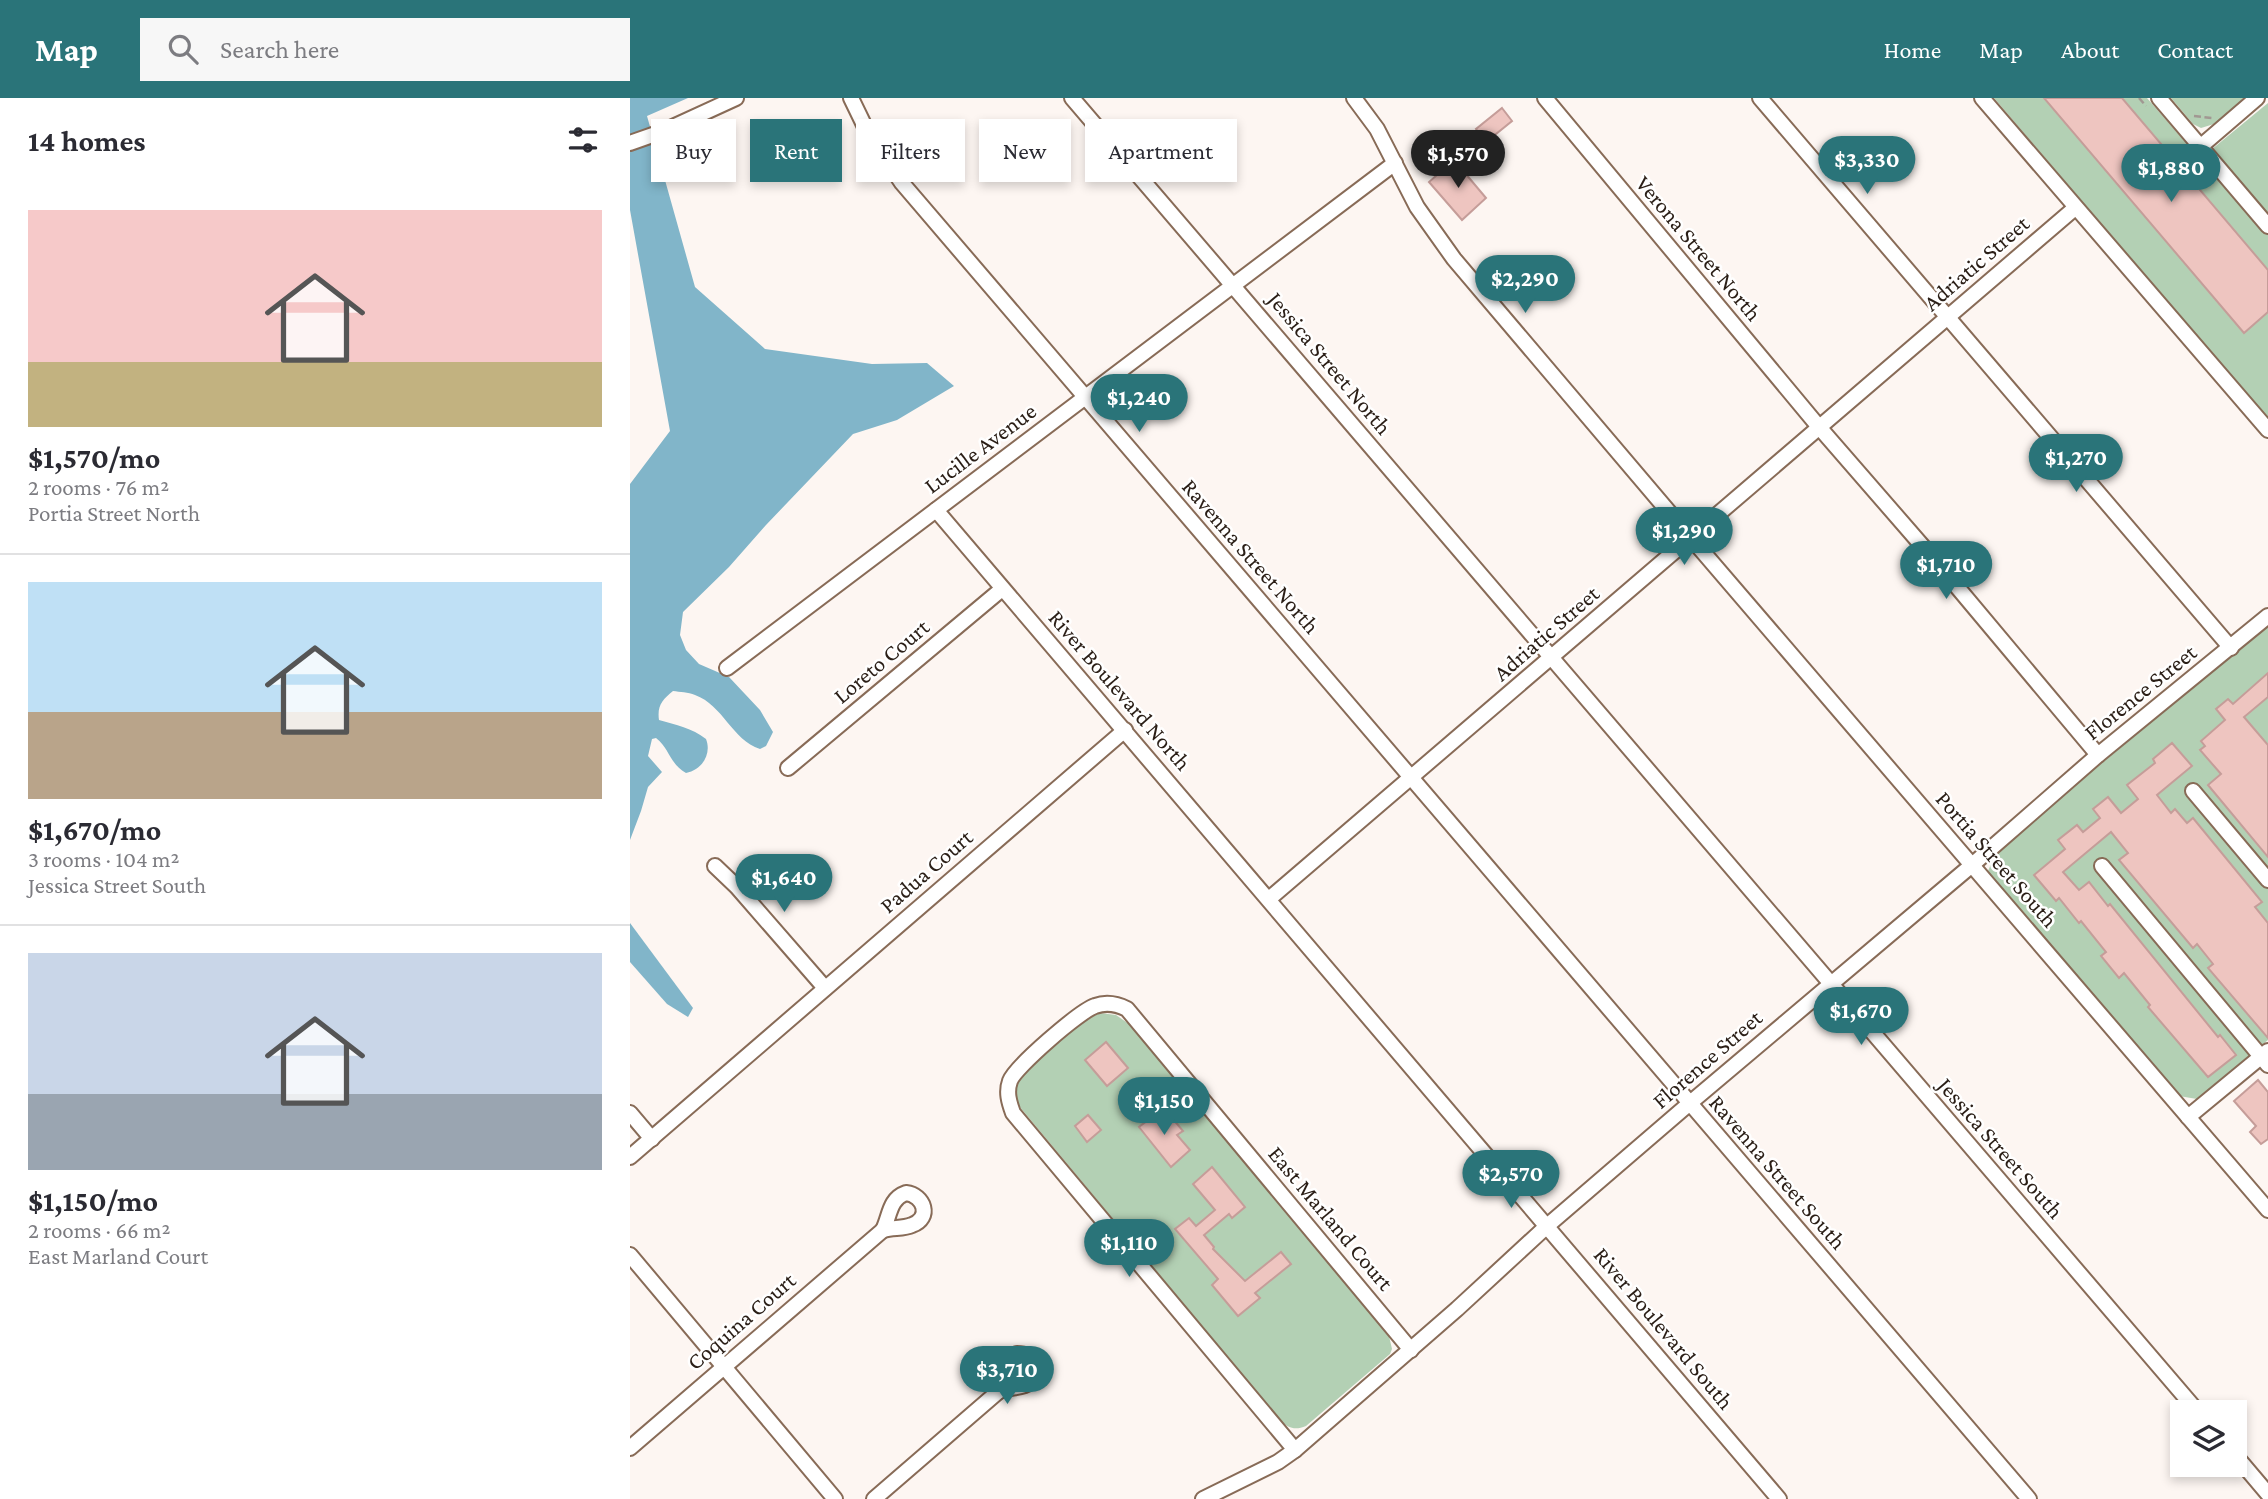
<!DOCTYPE html>
<html lang="en">
<head>
<meta charset="utf-8">
<style>
  :root { --surface:#fff; --page:#f7f7f7; --text:#2b2b33; --muted:#7c7c81; --line:#e1e1e2; --accent:#2a7479 }
  body { margin:0; font-family:"Crimson Pro",serif; background:var(--page); color:var(--text); height:100vh; display:flex; flex-direction:column; font-size:26px; white-space:nowrap }
  * { box-sizing:border-box; margin:0 }
  p { font-size:23px; color:var(--muted) }
  .icon { flex:none; width:38px; height:38px; fill:none; stroke:currentColor; stroke-width:2; stroke-linecap:round; stroke-linejoin:round }
  .map { position:relative; flex:1; overflow:hidden }
  .details { display:flex; flex-direction:column; background:var(--surface); width:630px }
  .details>* { flex:none }
  .top-card { position:absolute; left:21px; top:21px; width:665px; height:63px; display:flex; gap:14px }
  .tools { position:absolute; left:1540px; top:1302px; display:grid; gap:14px }
  .tools a { display:grid; place-items:center; width:77px; height:77px; border-radius:0px; background:var(--surface); box-shadow:0 4px 10px #0003; font-size:35px }
  .price { position:absolute; translate:-50% -60px; padding:0 16px; border-radius:24px; background:var(--accent); color:#fff; font-size:23px; line-height:46px; filter:drop-shadow(0 2px 4px #0008) }
  .price::after { content:''; position:absolute; left:50%; top:42px; width:21px; height:16px; margin-left:-10px; background:inherit; clip-path:polygon(0 0,100% 0,50% 100%) }
  .price.on { background:#222; color:#fff }
  ul { padding:0; list-style:none }
  li { display:grid; align-content:center; gap:14px; height:371px; padding:0 28px }
  li+li { border-top:2px solid var(--line) }
  li span { display:grid; place-items:center; height:217px; border-radius:0px; color:#555 }
  li>.icon { margin-inline-start:auto }
  span .icon { width:126px; height:126px; fill:#fffc; stroke-width:1 }
  li b { font-size:30px }
  h2 { display:flex; justify-content:space-between; align-items:center; height:84px; padding:0 28px; font-size:30px }
  .tag { padding:0 24px; border-radius:0px; background:var(--surface); box-shadow:0 4px 10px #0003; font-size:24px; line-height:63px }
  .tag.on { background:var(--accent); color:#fff }
  header { display:flex; align-items:center; gap:42px; box-sizing:border-box; height:98px; padding:0 35px; background:var(--accent); color:#fff }
  header strong { font-size:33px }
  nav { display:flex; gap:38px; margin-inline-start:auto; font-size:24px }
  .search { width:490px; height:63px; background:var(--page); display:flex; align-items:center; gap:18px; box-sizing:border-box; padding:0 24px; border-radius:0px; color:var(--muted); font-size:26px }
  main { display:flex; flex:1; min-height:0 }
  .map>svg:first-child { display:block }
  .green { fill:#b3d0b4 }
  .water { fill:#81b5c9 }
  .building { fill:#eec5c0; stroke:#c59d99; stroke-width:2 }
  .lines { fill:none; stroke-linecap:round; stroke-linejoin:round }
  .minor-casing { stroke:#886b57; stroke-width:18 }
  .path { stroke:#a19892; stroke-width:2.5; stroke-dasharray:7 3.5; stroke-linecap:butt }
  .minor { stroke:#fff; stroke-width:14 }
  .labels { text-anchor:middle; stroke-width:5; stroke-linejoin:round; paint-order:stroke }
  .street-label { font-size:23px; fill:#2a1e16; stroke:#fff }
</style>
</head>
<body>
<header>
<strong>Map</strong>
<div class="search"><svg class="icon" aria-label="search" viewBox="0 0 24 24"><circle cx="10" cy="10" r="6"/><path d="M15 15l6 6"/></svg>Search here</div>
<nav><a>Home</a><a>Map</a><a>About</a><a>Contact</a></nav>
</header>
<main>
<section class="details">
<h2>14 homes<svg class="icon" aria-label="filters" viewBox="0 0 24 24"><path d="M4 7h16M4 17h16"/><circle cx="9" cy="7" r="2"/><circle cx="15" cy="17" r="2"/></svg></h2>
<ul>
<li><span style="background:linear-gradient(#f6c9c9 70%,#c2b280 0)"><svg class="icon" aria-label="home" viewBox="0 0 24 24"><path d="M3 11l9-7 9 7M6 9v11h12V9"/></svg></span><div><b>$1,570/mo</b><p>2 rooms · 76 m²</p><p>Portia Street North</p></div></li>
<li><span style="background:linear-gradient(#bfe0f5 60%,#b9a48a 0)"><svg class="icon" aria-label="home" viewBox="0 0 24 24"><path d="M3 11l9-7 9 7M6 9v11h12V9"/></svg></span><div><b>$1,670/mo</b><p>3 rooms · 104 m²</p><p>Jessica Street South</p></div></li>
<li><span style="background:linear-gradient(#c9d6e8 65%,#9aa5b1 0)"><svg class="icon" aria-label="home" viewBox="0 0 24 24"><path d="M3 11l9-7 9 7M6 9v11h12V9"/></svg></span><div><b>$1,150/mo</b><p>2 rooms · 66 m²</p><p>East Marland Court</p></div></li>
</ul>
</section>
<div class="map">
<svg width="1638" height="1401" viewBox="0 0 1638 1401">
  <rect width="100%" height="100%" fill="#fdf6f2"/>
  <!-- green -->
  <g class="green">
    <polygon points="1364,0 1517,0 1570,61 1638,5 1638,322"/>
    <polygon points="1541,0 1615,0 1584,26 1571,30 1563,26"/>
    <polygon points="1638,527 1638,942 1567,1001 1549,998 1361,780 1358,773 1361,766 1359,764 1365,754"/>
    <path d="M470,915L486,917L499,926L759,1238L762,1251L760,1256L676,1328C666,1332 659,1331 651,1323L389,1008C387,1001 384,993 387,986C391,972 455,920 470,915Z"/>
  </g>
  <!-- water -->
  <g class="water">
    <path d="M0,0H58L17,18L65,189L135,251L242,266L297,265L324,288L267,322L223,336L136,427L99,469L53,514L50,537L56,552L69,566L99,579L130,612L143,634L136,648L130,651C102,642 93,607 65,597C58,594 50,594 43,593C32,602 27,608 29,622C46,627 62,630 76,641C82,656 72,672 56,675C39,665 40,651 26,640L22,641L18,658L32,674L18,689L11,713L0,742V386L40,333L0,112Z"/>
    <polygon points="0,825 63,910 58,919 37,906 0,864"/>
  </g>
  <!-- building -->
  <g class="building">
    <polygon points="1414,0 1492,0 1638,172 1638,214 1614,235"/>
    <polygon points="872,10 882,23 856,44 846,31"/>
    <polygon points="824,62 856,100 832,122 799,84"/>
    <polygon points="1638,575 1638,599 1614,619 1638,647 1638,759 1578,687 1591,676 1570,652 1575,648 1571,643 1595,622 1586,611 1598,601 1603,606"/>
    <polygon points="1542,645 1562,668 1527,697 1541,715 1545,711 1557,725 1563,720 1632,804 1625,809 1638,825 1638,940 1578,870 1583,866 1567,846 1563,850 1489,762 1498,755 1481,734 1433,774 1449,792 1459,784 1478,808 1480,806 1588,939 1590,937 1606,957 1578,979 1518,909 1520,907 1494,875 1489,880 1471,858 1476,854 1451,823 1449,825 1429,800 1426,803 1404,777 1435,751 1428,742 1447,727 1453,734 1470,720 1463,711 1478,699 1491,715 1508,701 1497,687 1525,665 1523,661"/>
    <polygon points="476,944 498,970 477,988 455,962"/>
    <polygon points="1628,982 1638,994 1638,1041 1631,1046 1620,1034 1626,1028 1604,1003"/>
    <polygon points="522,1009 537,1026 543,1021 553,1033 547,1037 560,1052 541,1069 509,1029 518,1022 513,1016"/>
    <polygon points="458,1017 471,1032 457,1044 445,1028"/>
    <polygon points="582,1069 615,1109 602,1120 599,1116 574,1137 584,1149 583,1151 615,1183 651,1154 661,1166 625,1195 630,1200 608,1218 582,1187 588,1181 545,1131 559,1120 566,1128 585,1112 563,1086"/>
  </g>
  <g class="lines">
    <defs>
      <g id="minor">
        <polyline points="221,0 237,33 272,85 1399,1401"/>
        <polyline points="442,0 1568,1314"/>
        <polyline points="724,0 747,31 787,109 824,161 1061,440 1638,1112"/>
        <polyline points="915,0 1189,329 1302,459 1468,657"/>
        <polyline points="1130,0 1601,550"/>
        <polyline points="1352,0 1638,332"/>
        <polyline points="1529,0 1638,128"/>
        <polyline points="0,45 34,33 106,0"/>
        <polyline points="1570,49 1627,0"/>
        <polyline points="306,412 1149,1401"/>
        <polyline points="97,570 765,65"/>
        <polyline points="158,670 372,491"/>
        <polyline points="1563,693 1638,782"/>
        <polyline points="85,768 107,789 195,890"/>
        <polyline points="1472,768 1638,967"/>
        <polyline points="639,801 1445,110"/>
        <polyline points="0,1015 22,1041"/>
        <polyline points="1558,1019 1638,953"/>
        <polyline points="0,1059 495,632"/>
        <path d="M276,1095C294,1097 302,1120 282,1127C273,1131 263,1129 253,1132C260,1118 259,1101 276,1095Z"/>
        <polyline points="0,1157 205,1401"/>
        <path d="M387,1256C403,1256 410,1267 404,1281C395,1291 381,1288 369,1293C374,1278 372,1263 387,1256Z"/>
        <polyline points="0,1350 253,1132"/>
        <path d="M665,1352L383,1015C379,1004 376,994 380,983C385,969 450,913 465,908C476,904 487,906 497,911L781,1252"/>
        <polyline points="1605,1357 1638,1396"/>
        <polyline points="244,1401 369,1293"/>
        <polyline points="573,1401 648,1364 665,1352 827,1211 917,1128 1060,1005 1342,767 1468,657 1638,518"/>
      </g>
    </defs>
    <!-- minor casing -->
    <use href="#minor" class="minor-casing"/>
    <!-- path -->
    <g class="path">
      <polyline points="1509,0 1516,8"/>
      <polyline points="1564,18 1582,20"/>
    </g>
    <!-- minor -->
    <use href="#minor" class="minor"/>
  </g>
  <g class="labels">
    <!-- street labels -->
    <g class="street-label">
      <text transform="translate(1069 150) rotate(50)" y="8">Verona Street North</text>
      <text transform="translate(1346 165) rotate(-41)" y="8">Adriatic Street</text>
      <text transform="translate(700 265) rotate(50)" y="8">Jessica Street North</text>
      <text transform="translate(350 350) rotate(-37)" y="8">Lucille Avenue</text>
      <text transform="translate(621 458) rotate(49)" y="8">Ravenna Street North</text>
      <text transform="translate(916 535) rotate(-41)" y="8">Adriatic Street</text>
      <text transform="translate(251 563) rotate(-40)" y="8">Loreto Court</text>
      <text transform="translate(490 592) rotate(49)" y="8">River Boulevard North</text>
      <text transform="translate(1510 594) rotate(-39)" y="8">Florence Street</text>
      <text transform="translate(1367 761) rotate(49)" y="8">Portia Street South</text>
      <text transform="translate(296 773) rotate(-41)" y="8">Padua Court</text>
      <text transform="translate(1077 961) rotate(-41)" y="8">Florence Street</text>
      <text transform="translate(1371 1050) rotate(49)" y="8">Jessica Street South</text>
      <text transform="translate(1148 1074) rotate(49)" y="8">Ravenna Street South</text>
      <text transform="translate(701 1120) rotate(50)" y="8">East Marland Court</text>
      <text transform="translate(111 1223) rotate(-41)" y="8">Coquina Court</text>
      <text transform="translate(1034 1230) rotate(50)" y="8">River Boulevard South</text>
    </g>
  </g>
</svg>
<div class="tools">
<a><svg class="icon" aria-label="layers" viewBox="0 0 24 24"><path d="M12 4l9 5-9 5-9-5zM3 14l9 5 9-5"/></svg></a>
</div>
<b class="price on" style="left:828px;top:92px">$1,570</b>
<b class="price" style="left:1237px;top:98px">$3,330</b>
<b class="price" style="left:1541px;top:106px">$1,880</b>
<b class="price" style="left:895px;top:217px">$2,290</b>
<b class="price" style="left:509px;top:336px">$1,240</b>
<b class="price" style="left:1446px;top:396px">$1,270</b>
<b class="price" style="left:1054px;top:469px">$1,290</b>
<b class="price" style="left:1316px;top:503px">$1,710</b>
<b class="price" style="left:154px;top:816px">$1,640</b>
<b class="price" style="left:1231px;top:949px">$1,670</b>
<b class="price" style="left:534px;top:1039px">$1,150</b>
<b class="price" style="left:881px;top:1112px">$2,570</b>
<b class="price" style="left:499px;top:1181px">$1,110</b>
<b class="price" style="left:377px;top:1308px">$3,710</b>
<div class="top-card">
<a class="tag">Buy</a>
<a class="tag on">Rent</a>
<a class="tag">Filters</a>
<a class="tag">New</a>
<a class="tag">Apartment</a>
</div>
</div>
</main>
</body>
</html>
